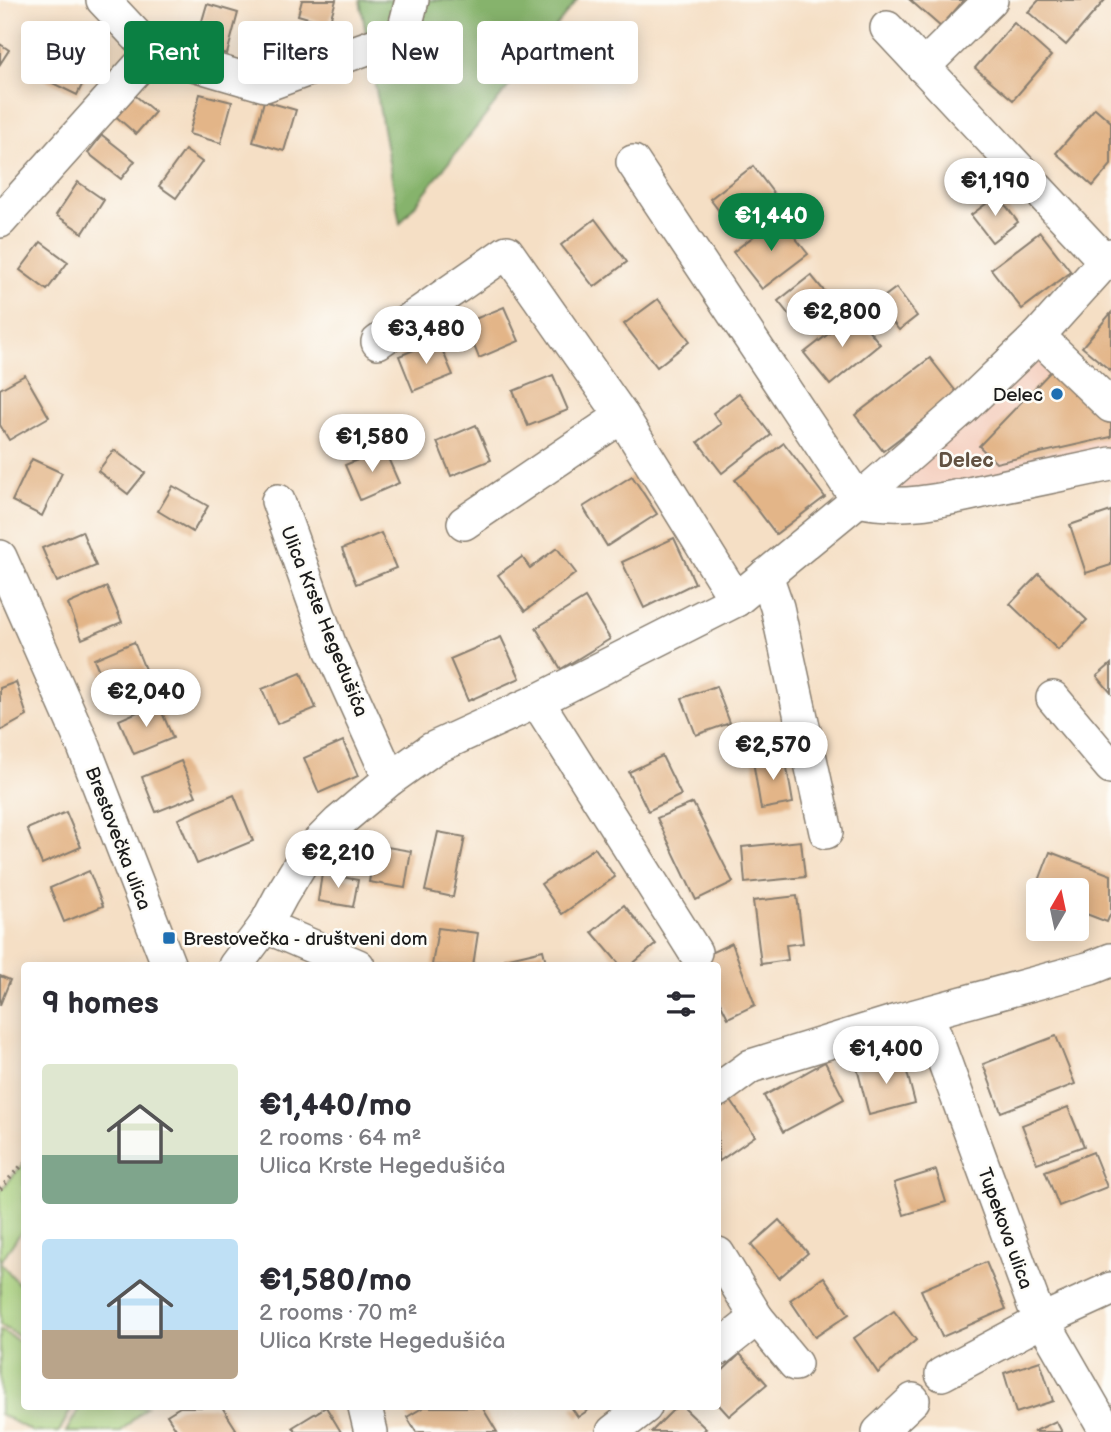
<!DOCTYPE html>
<html lang="en">
<head>
<meta charset="utf-8">
<style>
  :root { --surface:#fff; --page:#f7f7f7; --text:#2b2b33; --muted:#7c7c81; --accent:#0b8043 }
  body { margin:0; font-family:"Balsamiq Sans",sans-serif; background:var(--page); color:var(--text); height:100vh; display:flex; flex-direction:column; font-size:26px; white-space:nowrap }
  * { box-sizing:border-box; margin:0 }
  p { font-size:23px; color:var(--muted) }
  .icon { flex:none; width:38px; height:38px; fill:none; stroke:currentColor; stroke-width:2; stroke-linecap:round; stroke-linejoin:round }
  .map { position:relative; flex:1; overflow:hidden }
  .panel { position:absolute; left:21px; top:962px; width:700px; height:448px; display:flex; flex-direction:column; background:var(--surface); border-radius:7px; box-shadow:0 4px 18px #0003 }
  .panel>* { flex:none }
  .banner { position:absolute; left:21px; top:21px; width:700px; height:63px; display:flex; gap:14px }
  .needle { width:46px; rotate:9deg }
  .buttons { position:absolute; left:1026px; top:878px; display:grid; gap:14px }
  .buttons a { display:grid; place-items:center; width:63px; height:63px; border-radius:7px; background:var(--surface); box-shadow:0 4px 18px #0003; font-size:35px }
  .price { position:absolute; translate:-50% -60px; padding:0 16px; border-radius:24px; background:#fff; color:#222; font-size:23px; line-height:46px; filter:drop-shadow(0 2px 4px #0008) }
  .price::after { content:''; position:absolute; left:50%; top:42px; width:21px; height:16px; margin-left:-10px; background:inherit; clip-path:polygon(0 0,100% 0,50% 100%) }
  .price.active { background:var(--accent); color:#fff }
  ul { padding:0; list-style:none }
  li { display:flex; align-items:center; gap:21px; height:175px; padding:0 21px }
  li span { display:grid; place-items:center; flex:none; width:196px; height:140px; border-radius:7px; color:#555 }
  li>.icon { margin-inline-start:auto }
  span .icon { width:84px; height:84px; fill:#fffc; stroke-width:1 }
  li b { font-size:30px }
  h2 { display:flex; justify-content:space-between; align-items:center; height:84px; padding:0 21px; font-size:30px }
  .pill { padding:0 24px; border-radius:7px; background:var(--surface); box-shadow:0 4px 18px #0003; font-size:24px; line-height:63px }
  .pill.active { background:var(--accent); color:#fff }
  .map>svg:first-child { display:block }
  .built { fill:#f5d2c2 }
  .green { fill:#a8d17c; stroke:#62764c; stroke-width:2 }
  .forest { fill:#86b36c; stroke:#516844; stroke-width:2 }
  .building { fill:#e3b588 }
  .lines { fill:none; stroke-linecap:round; stroke-linejoin:round }
  .minor-casing { stroke:#887e70; stroke-width:36 }
  .path { stroke:#887e70; stroke-width:4.5; stroke-dasharray:2 5; stroke-linecap:butt }
  .minor { stroke:#fff; stroke-width:33 }
  .poi-dot { fill:#1f6fb2; stroke:#fdfcf7; stroke-width:2.5 }
  .labels { text-anchor:middle; stroke-width:5; stroke-linejoin:round; paint-order:stroke }
  .poi-label { font-size:19px; fill:#1c1c1c; stroke:#fdfcf7; text-anchor:end }
  .street-label { font-size:19px; fill:#1c1c1c; stroke:#fdfcf7 }
  .neighbourhood-label { font-size:21px; font-weight:bold; fill:#625242; stroke:#fdfcf7 }
</style>
</head>
<body>
<div class="map">
<svg width="1111" height="1432" viewBox="0 0 1111 1432">
  <rect width="100%" height="100%" fill="#fdfcf7"/>
  <filter id="ink" filterUnits="userSpaceOnUse"><feTurbulence type="fractalNoise" baseFrequency=".0143" numOctaves="2"/><feDisplacementMap in="SourceGraphic" scale="14" xChannelSelector="R" yChannelSelector="G"/><feConvolveMatrix kernelMatrix="1 2 1 2 8 2 1 2 1" color-interpolation-filters="sRGB"/></filter>
  <filter id="wash" filterUnits="userSpaceOnUse"><feTurbulence type="fractalNoise" baseFrequency=".00686" numOctaves="4" result="noise"/><feDisplacementMap in="SourceGraphic" scale="28" xChannelSelector="R" yChannelSelector="G"/><feGaussianBlur stdDeviation="1.57" result="paint"/><feColorMatrix in="noise" values="0 0 0 0 0 0 0 0 0 0 0 0 0 0 0 0 0 1.4 0 .05"/><feComposite in="paint" operator="in"/></filter>
  <g filter="url(#wash)">
    <rect width="100%" height="100%" fill="#f5dfc5"/>
    <!-- built -->
    <polygon class="built" points="1041,350 1111,413 1111,453 898,495 895,482"/>
    <!-- green -->
    <g class="green">
      <polygon points="24,1163 24,1228 0,1262 24,1290 24,1339 0,1325 0,1191"/>
      <polygon points="0,1330 24,1344 24,1407 72,1407 59,1432 33,1432 0,1414"/>
      <polygon points="80,1407 146,1407 120,1432 66,1432"/>
    </g>
    <!-- forest -->
    <polygon class="forest" points="360,0 577,0 400,224"/>
    <g id="blocks">
      <!-- building -->
      <g class="building">
        <polygon points="302,0 336,0 329,24 298,15"/>
        <polygon points="910,0 964,0 941,27"/>
        <polygon points="1039,0 1105,0 1066,45 1028,12"/>
        <polygon points="207,4 238,13 227,54 195,45"/>
        <polygon points="1014,23 1051,56 1013,100 975,68"/>
        <polygon points="0,44 9,50 0,64"/>
        <polygon points="47,56 87,75 77,95 38,76"/>
        <polygon points="131,92 155,112 136,134 112,113"/>
        <polygon points="200,94 232,102 221,143 189,134"/>
        <polygon points="264,101 296,110 284,151 253,142"/>
        <polygon points="1095,108 1111,122 1111,165 1093,186 1056,153"/>
        <polygon points="102,135 135,161 121,179 88,153"/>
        <polygon points="185,150 202,162 176,198 159,186"/>
        <polygon points="753,166 778,199 735,232 710,199"/>
        <polygon points="78,182 104,200 83,233 56,215"/>
        <polygon points="998,195 1018,222 992,242 971,215"/>
        <polygon points="779,217 808,254 762,289 733,252"/>
        <polygon points="595,219 627,262 594,287 561,245"/>
        <polygon points="1040,232 1071,272 1022,309 991,269"/>
        <polygon points="41,242 68,262 47,290 20,270"/>
        <polygon points="811,275 838,308 805,335 778,301"/>
        <polygon points="896,288 917,316 899,330 877,302"/>
        <polygon points="658,299 690,341 657,367 624,324"/>
        <polygon points="504,307 519,341 479,358 465,323"/>
        <polygon points="855,313 880,344 830,385 804,353"/>
        <polygon points="1111,313 1111,371 1082,347"/>
        <polygon points="438,340 453,375 413,391 399,356"/>
        <polygon points="930,358 958,394 883,451 855,415"/>
        <polygon points="1056,366 1111,421 1111,437 996,463 979,446"/>
        <polygon points="25,375 49,417 9,440 0,425 0,389"/>
        <polygon points="553,375 568,410 528,426 513,391"/>
        <polygon points="739,393 771,435 722,473 698,442 721,424 713,413"/>
        <polygon points="476,425 491,460 451,476 437,442"/>
        <polygon points="784,443 825,497 776,534 735,480"/>
        <polygon points="384,449 399,483 360,500 345,465"/>
        <polygon points="114,450 145,473 128,494 98,471"/>
        <polygon points="32,459 62,473 42,516 12,501"/>
        <polygon points="632,476 657,514 607,546 583,507"/>
        <polygon points="173,486 208,506 193,532 158,511"/>
        <polygon points="1111,511 1111,565 1086,573 1070,525"/>
        <polygon points="82,531 96,566 57,582 42,548"/>
        <polygon points="381,533 396,568 356,584 342,549"/>
        <polygon points="674,538 695,583 644,608 622,562"/>
        <polygon points="557,548 576,573 525,611 498,575 522,557 530,568"/>
        <polygon points="1039,574 1087,620 1058,650 1010,604"/>
        <polygon points="107,587 122,622 82,639 68,604"/>
        <polygon points="585,598 610,639 561,669 536,628"/>
        <polygon points="501,637 520,678 468,701 450,659"/>
        <polygon points="134,642 148,677 109,694 94,659"/>
        <polygon points="1111,664 1111,693 1097,676"/>
        <polygon points="301,673 316,708 277,724 262,689"/>
        <polygon points="16,682 27,716 0,731 0,688"/>
        <polygon points="716,686 730,723 696,735 682,698"/>
        <polygon points="158,703 173,738 134,754 119,720"/>
        <polygon points="343,741 358,776 319,793 304,758"/>
        <polygon points="662,756 681,795 648,811 629,772"/>
        <polygon points="785,756 793,803 761,809 753,761"/>
        <polygon points="181,761 196,796 156,812 142,777"/>
        <polygon points="234,795 253,841 197,864 178,819"/>
        <polygon points="693,803 733,882 696,900 657,818"/>
        <polygon points="66,812 81,847 42,864 27,829"/>
        <polygon points="438,832 465,837 453,897 425,891"/>
        <polygon points="801,841 805,877 745,883 742,847"/>
        <polygon points="375,845 411,851 405,888 369,882"/>
        <polygon points="595,848 615,877 562,914 541,884"/>
        <polygon points="1050,852 1111,875 1111,913 1107,922 1076,910 1076,891 1038,891 1038,895 1034,894"/>
        <polygon points="89,871 103,906 64,922 50,888"/>
        <polygon points="322,873 358,880 353,907 318,901"/>
        <polygon points="797,896 803,943 786,945 788,960 761,964 753,901"/>
        <polygon points="624,905 656,944 630,966 621,966 592,932"/>
        <polygon points="438,928 478,933 473,966 432,965"/>
        <polygon points="732,943 755,1005 728,1018 718,998 718,966 701,966 697,959"/>
        <polygon points="543,950 547,966 507,966 505,959"/>
        <polygon points="0,976 10,980 0,1005"/>
        <polygon points="1056,1036 1075,1084 1001,1112 983,1064"/>
        <polygon points="903,1057 915,1103 869,1115 857,1068"/>
        <polygon points="825,1062 844,1099 783,1132 764,1096"/>
        <polygon points="729,1098 755,1136 718,1162 718,1106"/>
        <polygon points="1068,1107 1084,1146 1037,1163 1022,1125"/>
        <polygon points="1093,1152 1107,1187 1059,1206 1045,1171"/>
        <polygon points="936,1170 946,1202 904,1215 894,1183"/>
        <polygon points="779,1220 808,1253 779,1278 751,1245"/>
        <polygon points="986,1262 1006,1309 942,1337 921,1290"/>
        <polygon points="824,1277 849,1314 815,1337 790,1300"/>
        <polygon points="894,1311 916,1340 878,1373 854,1338"/>
        <polygon points="740,1354 767,1384 729,1416 718,1404 718,1375"/>
        <polygon points="1040,1361 1053,1401 1016,1413 1004,1373"/>
        <polygon points="180,1407 222,1407 236,1429 231,1432 178,1432 167,1415"/>
        <polygon points="326,1407 341,1432 296,1432 293,1427"/>
        <polygon points="424,1407 482,1407 497,1432 416,1432 407,1417"/>
        <polygon points="571,1407 593,1407 578,1417"/>
        <polygon points="676,1407 683,1407 706,1429 702,1432 651,1432"/>
        <polygon points="1056,1421 1062,1432 1033,1432"/>
      </g>
    </g>
  </g>
  <g filter="url(#ink)">
    <use href="#blocks" fill-opacity="0" stroke="#887e70" stroke-width="2"/>
    <g class="lines">
      <defs>
        <g id="minor">
          <polyline points="103,0 152,52"/>
          <polyline points="887,28 1106,262"/>
          <polyline points="923,67 991,0"/>
          <path d="M633,162L858,500C905,511 950,498 996,488C1034,480 1072,472 1111,464"/>
          <polyline points="0,221 152,52 265,85 403,35 412,0"/>
          <polyline points="1038,336 1111,406"/>
          <polyline points="378,342 507,252 622,416 736,600"/>
          <polyline points="278,501 331,649 390,779"/>
          <polyline points="464,523 622,416"/>
          <polyline points="0,557 84,747 169,966"/>
          <polyline points="766,575 777,607 826,832"/>
          <polyline points="1053,698 1111,767"/>
          <polyline points="537,701 695,952"/>
          <polyline points="265,926 358,966"/>
          <polyline points="235,966 265,926 281,896 306,855 339,822 390,779 432,749 537,701 736,600 858,500 962,409 1038,336 1111,255"/>
          <polyline points="927,1014 1034,1305 1107,1432"/>
          <polyline points="718,1090 751,1066 897,1021 1091,968 1111,960"/>
          <polyline points="718,1254 757,1318 795,1364"/>
          <polyline points="718,1349 757,1318"/>
          <polyline points="942,1374 1043,1320 1111,1289"/>
          <polyline points="365,1407 371,1432"/>
          <polyline points="613,1432 645,1407"/>
          <polyline points="879,1432 913,1400"/>
        </g>
      </defs>
      <!-- minor casing -->
      <use href="#minor" class="minor-casing"/>
      <!-- path -->
      <polyline class="path" points="0,1189 24,1163"/>
      <!-- minor -->
      <use href="#minor" class="minor"/>
    </g>
  </g>
  <!-- markers -->
  <g class="poi-dot">
    <circle cx="1057" cy="394" r="7"/>
    <rect x="162" y="931" width="14" height="14" rx="3.5"/>
  </g>
  <g class="labels">
    <!-- poi labels -->
    <g class="poi-label">
      <text x="1043" y="401">Delec</text>
      <text x="183" y="945" text-anchor="start">Brestovečka - društveni dom</text>
    </g>
    <!-- street labels -->
    <g class="street-label">
      <text transform="translate(325 621) rotate(68)" y="7">Ulica Krste Hegedušića</text>
      <text transform="translate(119 838) rotate(69)" y="7">Brestovečka ulica</text>
      <text transform="translate(1006 1228) rotate(70)" y="7">Tupekova ulica</text>
    </g>
    <!-- neighbourhood labels -->
    <g class="neighbourhood-label">
      <text x="966" y="467">Delec</text>
    </g>
  </g>
</svg>
<div class="buttons">
<a><svg class="needle" viewBox="-14 -14 28 28"><path d="M0-13l5 13h-10z" fill="#e53935"/><path d="M0 13l5-13h-10z" fill="#7c7c81"/></svg></a>
</div>
<b class="price" style="left:995px;top:218px">€1,190</b>
<b class="price active" style="left:771px;top:253px">€1,440</b>
<b class="price" style="left:842px;top:349px">€2,800</b>
<b class="price" style="left:426px;top:366px">€3,480</b>
<b class="price" style="left:372px;top:474px">€1,580</b>
<b class="price" style="left:146px;top:729px">€2,040</b>
<b class="price" style="left:773px;top:782px">€2,570</b>
<b class="price" style="left:338px;top:890px">€2,210</b>
<b class="price" style="left:886px;top:1086px">€1,400</b>
<div class="banner">
<a class="pill">Buy</a>
<a class="pill active">Rent</a>
<a class="pill">Filters</a>
<a class="pill">New</a>
<a class="pill">Apartment</a>
</div>
<section class="panel">
<h2>9 homes<svg class="icon" aria-label="filters" viewBox="0 0 24 24"><path d="M4 7h16M4 17h16"/><circle cx="9" cy="7" r="2"/><circle cx="15" cy="17" r="2"/></svg></h2>
<ul>
<li><span style="background:linear-gradient(#dfe7d0 65%,#7fa58c 0)"><svg class="icon" aria-label="home" viewBox="0 0 24 24"><path d="M3 11l9-7 9 7M6 9v11h12V9"/></svg></span><div><b>€1,440/mo</b><p>2 rooms · 64 m²</p><p>Ulica Krste Hegedušića</p></div></li>
<li><span style="background:linear-gradient(#bfe0f5 65%,#b9a48a 0)"><svg class="icon" aria-label="home" viewBox="0 0 24 24"><path d="M3 11l9-7 9 7M6 9v11h12V9"/></svg></span><div><b>€1,580/mo</b><p>2 rooms · 70 m²</p><p>Ulica Krste Hegedušića</p></div></li>
</ul>
</section>
</div>
</body>
</html>
